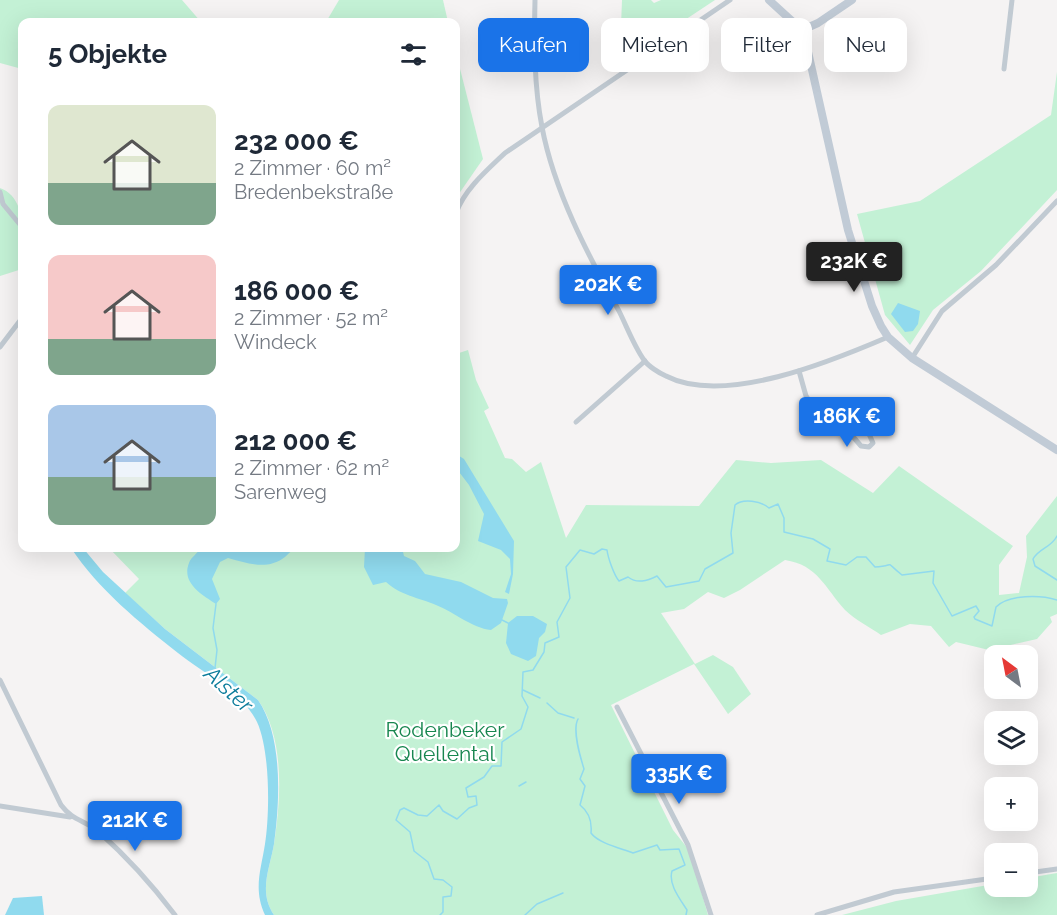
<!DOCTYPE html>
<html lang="de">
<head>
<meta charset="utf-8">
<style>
  :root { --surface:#fff; --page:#f2f2f3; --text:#1f2937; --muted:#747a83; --accent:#1a73e8 }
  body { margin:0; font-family:Raleway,sans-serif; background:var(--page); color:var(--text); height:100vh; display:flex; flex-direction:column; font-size:22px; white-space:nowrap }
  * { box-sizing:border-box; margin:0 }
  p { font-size:20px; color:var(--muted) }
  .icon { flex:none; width:33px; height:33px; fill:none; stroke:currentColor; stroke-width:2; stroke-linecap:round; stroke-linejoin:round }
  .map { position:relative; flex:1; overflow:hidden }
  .drawer { position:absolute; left:18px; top:18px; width:442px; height:534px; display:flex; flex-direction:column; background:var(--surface); border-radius:12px; box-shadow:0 6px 24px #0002 }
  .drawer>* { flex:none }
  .top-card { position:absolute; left:478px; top:18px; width:488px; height:54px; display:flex; gap:12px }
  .needle { width:39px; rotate:328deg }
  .fabs { position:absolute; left:984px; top:645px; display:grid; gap:12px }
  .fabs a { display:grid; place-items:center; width:54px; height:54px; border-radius:12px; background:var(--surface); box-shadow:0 6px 24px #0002; font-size:30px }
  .price { position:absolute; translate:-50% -51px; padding:0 14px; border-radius:6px; background:var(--accent); color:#fff; font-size:20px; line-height:39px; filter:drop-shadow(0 2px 3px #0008) }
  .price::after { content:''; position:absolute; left:50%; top:36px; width:18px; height:14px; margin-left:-9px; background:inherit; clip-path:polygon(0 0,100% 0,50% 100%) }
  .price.selected { background:#222; color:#fff }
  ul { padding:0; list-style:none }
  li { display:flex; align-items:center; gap:18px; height:150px; padding:0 30px }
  li span { display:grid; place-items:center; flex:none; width:168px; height:120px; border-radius:12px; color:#555 }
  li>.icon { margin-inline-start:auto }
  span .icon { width:72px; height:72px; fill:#fffc; stroke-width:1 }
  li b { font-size:26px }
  h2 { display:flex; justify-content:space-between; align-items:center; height:72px; padding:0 30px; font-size:26px }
  .chip { padding:0 21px; border-radius:12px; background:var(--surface); box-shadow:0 6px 24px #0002; font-size:21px; line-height:54px }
  .chip.selected { background:var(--accent); color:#fff }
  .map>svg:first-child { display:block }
  .green { fill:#c3f1d5 }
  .water { fill:#90daee }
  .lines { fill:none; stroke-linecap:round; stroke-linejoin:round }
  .stream { stroke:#90daee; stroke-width:1.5 }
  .street { stroke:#c1cad2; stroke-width:5 }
  .secondary { stroke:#c1cbd6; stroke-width:8 }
  .labels { text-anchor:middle; stroke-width:4.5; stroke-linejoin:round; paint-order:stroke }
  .park-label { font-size:21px; fill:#17864f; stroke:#fff }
  .water-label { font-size:22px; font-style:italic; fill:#0c7c9b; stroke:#fff }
</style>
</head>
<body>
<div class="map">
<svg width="1057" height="915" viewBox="0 0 1057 915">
  <rect width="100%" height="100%" fill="#f5f3f3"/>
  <!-- green -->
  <g class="green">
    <polygon points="0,0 182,0 201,22 22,22 22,69 0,63"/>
    <polygon points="339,0 443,0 448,22 326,22"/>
    <polygon points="622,0 651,0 654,3 661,0 715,0 626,59 621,26"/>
    <polygon points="456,53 483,159 456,198"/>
    <polygon points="1057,72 1057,190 981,271 933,310 910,345 885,315 857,214 920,201 1051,115"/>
    <path d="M0,188C30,199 22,244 22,269L0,276Z"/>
    <path d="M468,350L476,380L489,408L484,411L505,458L512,459L526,472L541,462L566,538L586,505L699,506L736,460L771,463L821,460L873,493L899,466L1013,546L999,565V595L1019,593L1027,557L1026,536L1057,496V614L1050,617L1052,622L1037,639L989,650L956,642L949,647L931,626L910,624L881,635C870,627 855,620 845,610C825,588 818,565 785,560L740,590L724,598L708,592L684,609L661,613L695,664L713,655L733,667L751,694L728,714L694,664L611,705L673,830L689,850L708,915H274C258,892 270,868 274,844C281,799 285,738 258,700L165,629L125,593L139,579L109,548H456V354Z"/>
    <polygon points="1057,873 1057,915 842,915 896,901 994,884 994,886 1028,886 1028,878"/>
  </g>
  <!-- water -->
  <g class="water">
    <polygon points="898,303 920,311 918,324 913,331 905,332 891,314"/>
    <polygon points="456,454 464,459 514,541 513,574 509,594 505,592 511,574 510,559 501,550 478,541 484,514 469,485 456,468"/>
    <path d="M71,548H83L103,572L165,629L258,700C283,736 280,801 274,844C270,868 258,892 274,915H265C253,889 261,870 265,844C270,812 270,750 257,722C242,691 204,674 178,653C140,623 98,589 71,548Z"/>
    <path d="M201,548H296C291,550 289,554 285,557C267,571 247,563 228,558L220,562L212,579L220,599L216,604C202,595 181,583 189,563C191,557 198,553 201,548Z"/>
    <path d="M365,548H402L404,556L415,561L425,574L461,582L493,598L507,599L508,603L501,623L491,630C472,628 454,612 436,605C417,597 402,596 386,582L373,585L364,567Z"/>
    <polygon points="517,616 533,616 547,624 545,632 539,638 536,656 528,661 511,654 506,643 508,623"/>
    <polygon points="42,896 44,915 5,915 13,898"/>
  </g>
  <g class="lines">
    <!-- stream -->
    <g class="stream">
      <polyline points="21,29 22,29"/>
      <path d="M1057,536C1051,548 1039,548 1033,559L1035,566L1057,580"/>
      <polyline points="502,620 508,623"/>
      <polyline points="215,668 217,650 213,628 216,604"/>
      <polyline points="523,690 540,698"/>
      <polyline points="547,703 558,713 574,718"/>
      <path d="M578,719C572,730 580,756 584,769L580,779L585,786L580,805C589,812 592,823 591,833C598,843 620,848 633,853L657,845L660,850L679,849L685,865L672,871C668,884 680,899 687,910L686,915"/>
      <polyline points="519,786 526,782"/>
      <path d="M440,915L443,912V897L451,896L452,887L443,880L434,879L428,862L414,851L410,832L396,820L400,810L404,808L418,815L427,816L439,805L443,811L457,819L469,808L477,805L476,796L468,797L466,788L484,777L492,766H501L502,742L521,729L528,707L522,696L523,672L533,670L544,652L545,643L559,637L557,622L570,598L566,567L580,550L594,554L602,549L607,550C608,558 614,575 619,581L628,577C637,584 647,581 657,576L666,587L699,581L705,569L733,553L731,533L735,505C743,498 761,501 769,508L778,504L784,518V532L813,539L830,549L827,561L846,565L857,557H866L875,567C898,566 882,559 902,575L934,571L933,583L952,616L976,606L979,611L974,617L975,619L992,626L996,607C1009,594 1041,595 1057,600"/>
      <polyline points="525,915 537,904 563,893"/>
    </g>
    <!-- street -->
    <g class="street">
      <path d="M535,0C534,42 534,86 542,127C554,191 588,255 619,311C627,327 634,346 644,360C648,366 659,373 666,376C724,406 832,361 888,337"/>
      <polyline points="1004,69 1012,0"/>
      <polyline points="0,192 3,204 22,227"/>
      <path d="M456,213C465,189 486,171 505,153L730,0"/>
      <polyline points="0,347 22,318"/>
      <polyline points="912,358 942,311 996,265 1057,201"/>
      <polyline points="799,371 806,396 816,411 843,425 861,446 869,447 873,443 869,434 843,425"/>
      <polyline points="576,422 645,361"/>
      <path d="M0,680L61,805C73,821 85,820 99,832C126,856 153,886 175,915"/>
      <polyline points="617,707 688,845 711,915"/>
      <polyline points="0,806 70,817"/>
      <polyline points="1028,873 1057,869"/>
      <polyline points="817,915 894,892 994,878"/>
    </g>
    <!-- secondary -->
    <g class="secondary">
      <polyline points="769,0 793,22 806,43 848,230 872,306 881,326 888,337 912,358 1057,450"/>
      <polyline points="800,31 818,23 852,0"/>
    </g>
  </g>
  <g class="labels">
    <!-- park labels -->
    <g class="park-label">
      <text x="445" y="737">Rodenbeker<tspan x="445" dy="24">Quellental</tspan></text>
    </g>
    <!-- water labels -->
    <g class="water-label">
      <text transform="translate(229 689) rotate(42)" y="8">Alster</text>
    </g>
  </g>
</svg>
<div class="fabs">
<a><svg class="needle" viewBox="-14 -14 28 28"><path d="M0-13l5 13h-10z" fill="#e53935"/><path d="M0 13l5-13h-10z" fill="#747a83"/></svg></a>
<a><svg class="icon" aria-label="layers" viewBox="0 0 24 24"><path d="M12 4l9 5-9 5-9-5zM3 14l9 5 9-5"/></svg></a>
<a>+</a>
<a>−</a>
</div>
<b class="price selected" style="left:854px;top:293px">232K €</b>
<b class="price" style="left:608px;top:316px">202K €</b>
<b class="price" style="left:847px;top:448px">186K €</b>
<b class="price" style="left:679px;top:805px">335K €</b>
<b class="price" style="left:135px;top:852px">212K €</b>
<div class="top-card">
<a class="chip selected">Kaufen</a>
<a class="chip">Mieten</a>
<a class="chip">Filter</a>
<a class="chip">Neu</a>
</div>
<section class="drawer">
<h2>5 Objekte<svg class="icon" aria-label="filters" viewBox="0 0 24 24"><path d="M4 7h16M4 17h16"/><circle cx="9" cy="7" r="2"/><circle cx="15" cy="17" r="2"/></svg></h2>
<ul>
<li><span style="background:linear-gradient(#dfe7d0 65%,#7fa58c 0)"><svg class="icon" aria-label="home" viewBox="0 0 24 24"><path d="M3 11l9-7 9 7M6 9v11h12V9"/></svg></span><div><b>232 000 €</b><p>2 Zimmer · 60 m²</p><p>Bredenbekstraße</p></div></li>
<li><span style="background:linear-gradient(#f6c9c9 70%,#7fa58c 0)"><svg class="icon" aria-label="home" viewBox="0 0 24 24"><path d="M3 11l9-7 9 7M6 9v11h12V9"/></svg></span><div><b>186 000 €</b><p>2 Zimmer · 52 m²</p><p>Windeck</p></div></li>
<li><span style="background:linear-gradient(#a9c7e8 60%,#7fa58c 0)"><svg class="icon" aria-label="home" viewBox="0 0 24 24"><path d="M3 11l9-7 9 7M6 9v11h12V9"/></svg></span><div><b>212 000 €</b><p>2 Zimmer · 62 m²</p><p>Sarenweg</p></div></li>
</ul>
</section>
</div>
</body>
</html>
